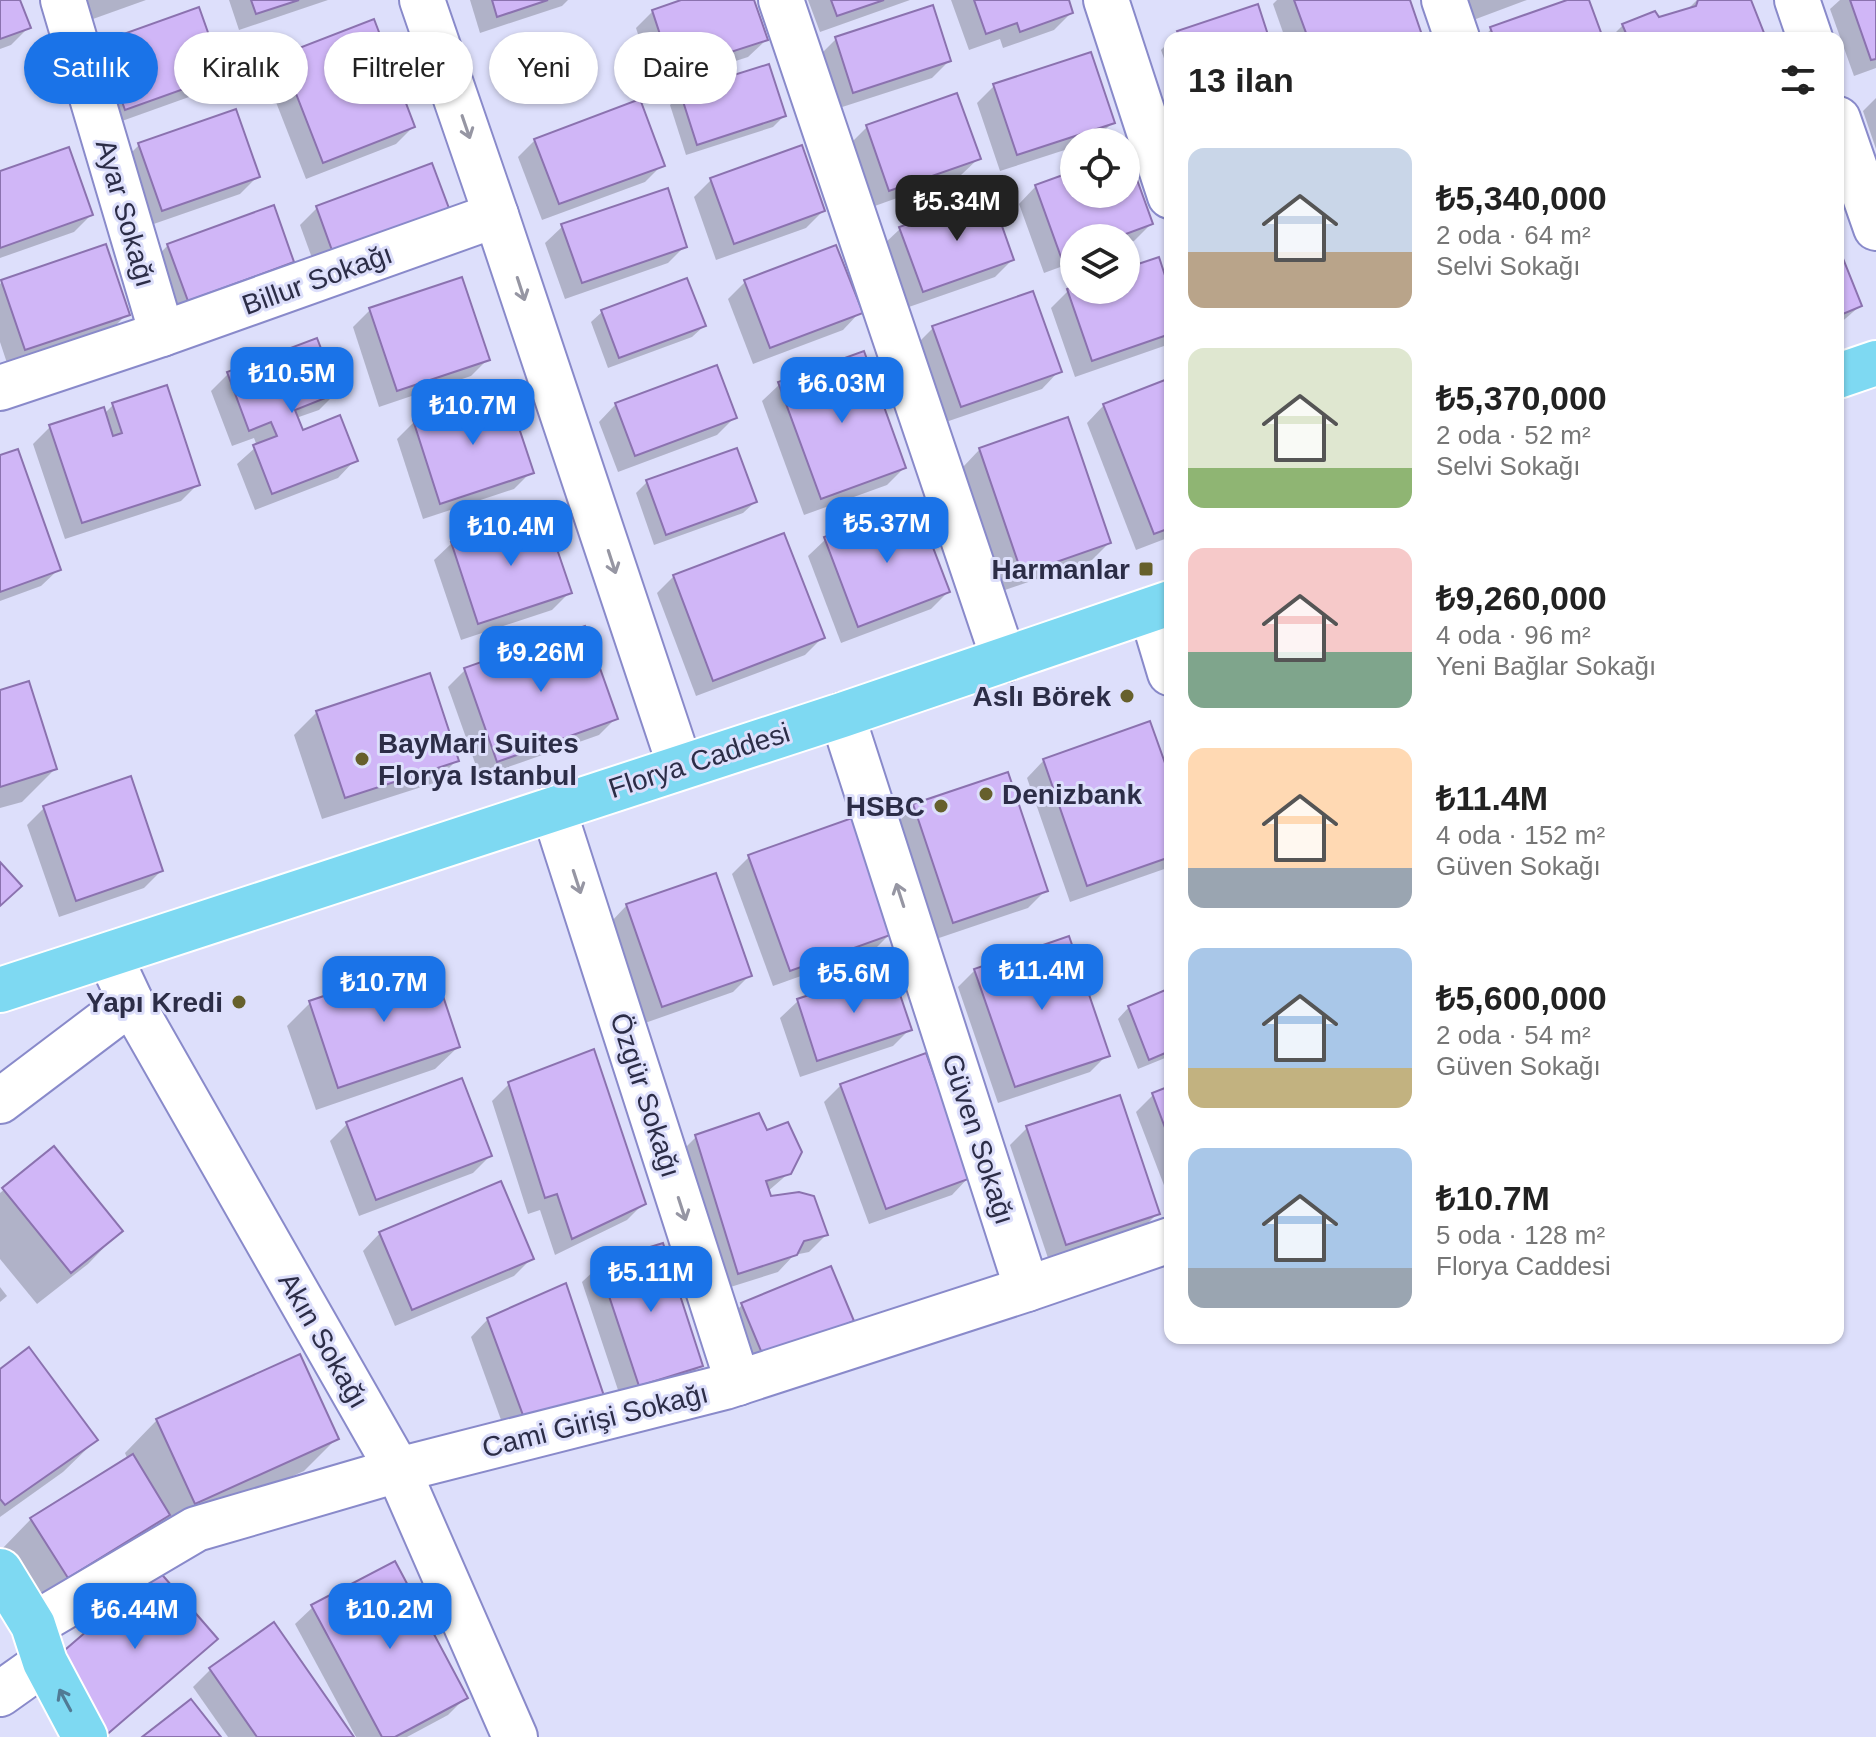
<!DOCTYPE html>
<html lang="tr">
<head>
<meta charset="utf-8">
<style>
  :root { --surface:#fff; --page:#f2f2f2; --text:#222; --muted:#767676; --accent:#1a73e8 }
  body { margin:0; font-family:Helvetica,sans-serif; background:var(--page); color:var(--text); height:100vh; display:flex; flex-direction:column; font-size:30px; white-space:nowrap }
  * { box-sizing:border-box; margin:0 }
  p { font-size:26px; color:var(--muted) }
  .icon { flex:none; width:44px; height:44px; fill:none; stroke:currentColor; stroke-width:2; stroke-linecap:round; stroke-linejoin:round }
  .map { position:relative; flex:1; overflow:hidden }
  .panel { position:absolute; left:1164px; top:32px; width:680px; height:1312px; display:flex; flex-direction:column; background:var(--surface); border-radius:16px; box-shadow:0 2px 6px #0004 }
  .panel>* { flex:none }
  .top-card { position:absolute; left:24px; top:32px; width:760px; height:72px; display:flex; gap:16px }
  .buttons { position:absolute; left:1060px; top:128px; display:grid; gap:16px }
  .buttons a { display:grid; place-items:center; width:80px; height:80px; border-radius:50%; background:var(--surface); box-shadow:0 2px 6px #0004; font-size:40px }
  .price { position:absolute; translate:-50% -68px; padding:0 18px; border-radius:16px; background:var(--accent); color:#fff; font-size:26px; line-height:52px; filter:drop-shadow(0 2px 4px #0008) }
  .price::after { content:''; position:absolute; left:50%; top:48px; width:24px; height:18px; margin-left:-12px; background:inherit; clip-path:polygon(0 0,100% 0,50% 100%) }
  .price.active { background:#222; color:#fff }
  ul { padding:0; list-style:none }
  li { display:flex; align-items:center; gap:24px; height:200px; padding:0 24px }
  li span { display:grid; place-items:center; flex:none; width:224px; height:160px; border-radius:16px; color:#555 }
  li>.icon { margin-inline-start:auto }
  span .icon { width:96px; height:96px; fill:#fffc; stroke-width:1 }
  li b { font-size:34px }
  h2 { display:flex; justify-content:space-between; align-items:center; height:96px; padding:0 24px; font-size:34px }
  .pill { padding:0 28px; border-radius:36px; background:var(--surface); box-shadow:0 2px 6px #0004; font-size:28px; line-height:72px }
  .pill.active { background:var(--accent); color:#fff }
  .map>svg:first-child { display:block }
  .shadow { fill:#0003 }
  .building { fill:#d0b6f7; stroke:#8b72af; stroke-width:2 }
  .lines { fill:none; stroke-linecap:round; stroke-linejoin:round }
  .minor-casing { stroke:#898aca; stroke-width:48 }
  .major-casing { stroke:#fff; stroke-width:48 }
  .minor { stroke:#fff; stroke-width:44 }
  .major { stroke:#7ed9f2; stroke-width:44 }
  .oneway { stroke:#9696a3 }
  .oneway2 { stroke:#517a94 }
  .poi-dot { fill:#66602c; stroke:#dddffb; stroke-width:3 }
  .labels { text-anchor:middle; stroke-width:6; stroke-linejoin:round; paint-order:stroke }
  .street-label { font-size:28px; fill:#2c2d47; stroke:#dddffb }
  .poi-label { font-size:28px; font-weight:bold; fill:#2c2d47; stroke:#dddffb; text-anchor:end }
</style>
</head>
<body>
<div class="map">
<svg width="1876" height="1737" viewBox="0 0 1876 1737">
  <rect width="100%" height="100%" fill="#dddffb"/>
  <!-- shadow -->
  <g class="shadow">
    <polygon points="0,0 18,0 28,28 11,45 0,49"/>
    <polygon points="71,0 146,0 79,24"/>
    <polygon points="229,0 328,0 239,30"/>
    <polygon points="470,0 568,0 562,6 480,33"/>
    <polygon points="688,0 752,0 766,40 748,57 655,87 636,28 653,11"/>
    <polygon points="808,0 910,0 820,32"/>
    <polygon points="951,0 1066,0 1071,13 1054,30 1003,48 1000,39 969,50"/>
    <polygon points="1277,0 1407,0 1420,38 1285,38 1273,4"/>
    <polygon points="1450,0 1527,0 1460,25"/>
    <polygon points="1573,0 1587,0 1601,38 1483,38 1491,29"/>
    <polygon points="1697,0 1749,0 1764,38 1610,38 1623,25 1658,20 1686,11"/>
    <polygon points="1840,0 1876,0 1876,68 1854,76 1830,9"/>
    <polygon points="836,39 949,61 932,78 836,109 819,56"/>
    <polygon points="1170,41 1170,75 1161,50"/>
    <polygon points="102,44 221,75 203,92 108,126 85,61"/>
    <polygon points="282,57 413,127 396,144 306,179 265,74"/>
    <polygon points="994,86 1112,123 1095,140 1074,142 1074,147 1000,171 977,103"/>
    <polygon points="681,94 784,116 773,127 686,155 670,105"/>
    <polygon points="1876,98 1876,149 1863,111"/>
    <polygon points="867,127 979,158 961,175 872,207 850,144"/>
    <polygon points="535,140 662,165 645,182 542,220 518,157"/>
    <polygon points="139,145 257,177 240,194 145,227 122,162"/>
    <polygon points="1126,156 1151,224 1134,241 1126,244 1126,238 1074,238 1074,262 1044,273 1019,204 1036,186 1074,173 1074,194 1126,194"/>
    <polygon points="431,166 316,269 300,225 317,208"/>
    <polygon points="0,173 91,215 74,232 0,258"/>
    <polygon points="711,180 823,211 806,228 716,260 694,197"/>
    <polygon points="563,226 685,246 668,263 565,299 545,243"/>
    <polygon points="901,228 1012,260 995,277 906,308 883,245"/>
    <polygon points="168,245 292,261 275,279 171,316 151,263"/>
    <polygon points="1838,252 1860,306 1838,325"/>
    <polygon points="1126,271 1170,297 1170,340 1164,346 1075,377 1051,308 1068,291 1074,288 1126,290"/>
    <polygon points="2,282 127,314 110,331 8,366 0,342 0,284"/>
    <polygon points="745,282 860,312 843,330 753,364 728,299"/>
    <polygon points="370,310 488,359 471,376 379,407 353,327"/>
    <polygon points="603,311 704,326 692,337 608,368 591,322"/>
    <polygon points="933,328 1059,371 1042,389 943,423 916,345"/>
    <polygon points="228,374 336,393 319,410 296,418 302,433 355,460 338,478 255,510 237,464 257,446 254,438 232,446 211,391"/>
    <polygon points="1170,380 1170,537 1136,550 1087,423 1104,405"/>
    <polygon points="780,384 904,468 887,485 804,515 762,401"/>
    <polygon points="616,404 734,418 717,435 618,472 599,422"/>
    <polygon points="113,405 198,484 181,501 65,539 33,444 50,427 104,414"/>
    <polygon points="414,422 531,472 514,489 423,519 397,439"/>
    <polygon points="980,449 1109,543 1092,560 1005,590 963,467"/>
    <polygon points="0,458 59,569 41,586 0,601"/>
    <polygon points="647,482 755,502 743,513 654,545 636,493"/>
    <polygon points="826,539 948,592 931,609 841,643 808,556"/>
    <polygon points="452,543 569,593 552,610 461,640 434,560"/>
    <polygon points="674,576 822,638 805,655 696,696 657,593"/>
    <polygon points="465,670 616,718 599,735 480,777 448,687"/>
    <polygon points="0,692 55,769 22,802 0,808"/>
    <polygon points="317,712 457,760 434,783 322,819 294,735"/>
    <polygon points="1044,760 1170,784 1170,867 1070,902 1027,778"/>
    <polygon points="914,806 1045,891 1028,908 936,939 897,823"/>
    <polygon points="44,808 161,871 144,888 59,917 27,825"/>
    <polygon points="749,857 891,933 874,950 773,986 732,874"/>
    <polygon points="627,905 750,975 733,992 645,1023 610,923"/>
    <polygon points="975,970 1107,1055 1090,1072 998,1103 958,987"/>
    <polygon points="890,971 910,1029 893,1046 800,1077 780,1018 798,1001"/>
    <polygon points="1170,991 1170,1056 1138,1069 1118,1019 1129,1007"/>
    <polygon points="310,1003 458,1047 435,1069 316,1110 287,1026"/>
    <polygon points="592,1052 644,1203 627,1220 555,1255 540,1210 528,1214 492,1101 509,1084"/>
    <polygon points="841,1085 969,1177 952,1195 869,1224 824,1102"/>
    <polygon points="1170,1088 1170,1201 1136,1112 1153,1095"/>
    <polygon points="347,1124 490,1156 473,1173 359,1216 330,1141"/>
    <polygon points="1027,1128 1158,1213 1141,1230 1049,1261 1010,1145"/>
    <polygon points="696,1137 789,1173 767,1192 769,1199 826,1235 809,1252 794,1255 778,1272 721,1290 679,1154"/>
    <polygon points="54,1149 120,1231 88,1264 37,1304 0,1259 0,1193"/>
    <polygon points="380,1233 531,1259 514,1276 395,1326 363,1251"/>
    <polygon points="600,1265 701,1365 683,1382 622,1402 582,1282"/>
    <polygon points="0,1287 7,1296 0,1302"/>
    <polygon points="742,1305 852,1320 835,1337 747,1374 725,1322"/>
    <polygon points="488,1319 603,1398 509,1442 471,1337"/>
    <polygon points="0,1371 96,1440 63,1472 0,1517"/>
    <polygon points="157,1420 336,1439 304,1471 162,1535 157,1524 134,1547 34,1609 0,1551 31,1519 128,1460 125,1453"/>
    <polygon points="313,1607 465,1698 448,1715 407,1737 356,1737 295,1624"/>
    <polygon points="210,1670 352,1737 228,1737 193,1687"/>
  </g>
  <!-- building -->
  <g class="building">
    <polygon points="0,0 20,0 31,28 0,39"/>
    <polygon points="251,0 299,0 256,14"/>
    <polygon points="492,0 548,0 497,17"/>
    <polygon points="681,0 754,0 768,40 672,71 652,10"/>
    <polygon points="831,0 884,0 837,16"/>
    <polygon points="974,0 1069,0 1073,13 1020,32 1017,23 986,34"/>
    <polygon points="1294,0 1410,0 1423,38 1308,38"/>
    <polygon points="1567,0 1589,0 1603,38 1494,38 1490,27"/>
    <polygon points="1698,0 1751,0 1766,38 1628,38 1622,24 1655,11 1659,17 1696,6"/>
    <polygon points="1850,0 1876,0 1876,59 1871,60"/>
    <polygon points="1258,4 1269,38 1180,38 1177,31"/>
    <polygon points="933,5 951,61 853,93 835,37"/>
    <polygon points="199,7 223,75 125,110 101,42"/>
    <polygon points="374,19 415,127 323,163 281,55"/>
    <polygon points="1091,52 1115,123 1017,155 993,84"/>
    <polygon points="769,64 786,116 697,145 680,92"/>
    <polygon points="957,93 981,159 889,191 866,125"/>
    <polygon points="640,99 665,166 559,204 534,139"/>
    <polygon points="236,109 260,177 162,211 138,143"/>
    <polygon points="802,145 825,211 734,244 710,178"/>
    <polygon points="69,147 93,215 0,248 0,171"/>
    <polygon points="1127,152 1153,224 1115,238 1074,238 1074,253 1061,257 1035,185 1074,171 1074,194 1126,194"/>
    <polygon points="432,163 450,211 333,253 316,206"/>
    <polygon points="668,188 687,247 582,283 561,224"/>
    <polygon points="991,195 1014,260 923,292 899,227"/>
    <polygon points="274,205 294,262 188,301 167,244"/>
    <polygon points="106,244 130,315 25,350 1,280"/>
    <polygon points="836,245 863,313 770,348 744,280"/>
    <polygon points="1838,246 1862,306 1838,316"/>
    <polygon points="1159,257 1170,291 1170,334 1092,361 1067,289 1074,286 1074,290 1126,290 1126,268"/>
    <polygon points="462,277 490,360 397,391 369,308"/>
    <polygon points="687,278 706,326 619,358 601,310"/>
    <polygon points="1033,291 1062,372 961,407 932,326"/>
    <polygon points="317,338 338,393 295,410 303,430 340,415 358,461 272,494 253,445 277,436 271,422 249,431 227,372"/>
    <polygon points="864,351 906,468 821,499 778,382"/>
    <polygon points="717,365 737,418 635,456 615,403"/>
    <polygon points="1170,378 1170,528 1154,534 1103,404"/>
    <polygon points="167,385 200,485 82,523 49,425 104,407 113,436 122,433 112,403"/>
    <polygon points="506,389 534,473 440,504 413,420"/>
    <polygon points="1068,417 1111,543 1022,574 979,448"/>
    <polygon points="737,448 757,502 666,535 646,480"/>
    <polygon points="18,449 61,570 0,592 0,455"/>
    <polygon points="916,503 950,592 858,627 824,537"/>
    <polygon points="544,511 572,593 478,624 451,542"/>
    <polygon points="784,533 825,638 713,681 673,575"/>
    <polygon points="585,626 618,719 497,762 464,668"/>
    <polygon points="430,673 459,761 345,798 316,711"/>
    <polygon points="29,681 57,769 0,787 0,690"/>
    <polygon points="1150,721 1170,777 1170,857 1087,886 1043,759"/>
    <polygon points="1008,772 1048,891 953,923 913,804"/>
    <polygon points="131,776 163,871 76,901 43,806"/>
    <polygon points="852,818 893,934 790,971 748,855"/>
    <polygon points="0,862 22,886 0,906"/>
    <polygon points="716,873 752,976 662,1007 626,904"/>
    <polygon points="1069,936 1110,1056 1015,1087 974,969"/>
    <polygon points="431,960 460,1047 338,1088 309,1001"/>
    <polygon points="891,968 912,1030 817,1061 797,999"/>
    <polygon points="1170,988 1170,1051 1149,1060 1128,1006"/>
    <polygon points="594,1049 646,1204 572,1239 557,1194 545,1198 508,1082"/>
    <polygon points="926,1053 971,1178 886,1209 840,1084"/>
    <polygon points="462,1078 492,1156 376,1200 346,1122"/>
    <polygon points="1170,1086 1170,1141 1152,1093"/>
    <polygon points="1120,1095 1160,1214 1066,1245 1026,1126"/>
    <polygon points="759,1113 767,1130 788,1122 802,1152 791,1174 766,1181 771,1196 799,1192 814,1196 828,1235 804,1241 797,1255 738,1274 695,1135"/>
    <polygon points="54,1146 123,1231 71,1273 2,1188"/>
    <polygon points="501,1181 534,1259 412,1310 379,1232"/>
    <polygon points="663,1243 703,1366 639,1386 598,1263"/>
    <polygon points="831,1266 854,1321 764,1358 741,1303"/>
    <polygon points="566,1283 605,1399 527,1426 487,1318"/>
    <polygon points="29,1347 98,1440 5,1505 0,1499 0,1369"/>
    <polygon points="300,1354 339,1439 195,1504 156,1419"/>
    <polygon points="133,1454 170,1515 68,1578 30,1518"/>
    <polygon points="395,1561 468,1698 395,1737 382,1737 311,1605"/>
    <polygon points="158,1570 218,1639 104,1737 59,1655"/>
    <polygon points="274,1622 354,1737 257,1737 209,1668"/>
    <polygon points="191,1699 221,1737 142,1737"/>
  </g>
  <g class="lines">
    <defs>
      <g id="minor">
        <polyline points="63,0 162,334"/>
        <polyline points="422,0 496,215 680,766"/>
        <polyline points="781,0 1004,660"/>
        <polyline points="1106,0 1170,196"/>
        <polyline points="1444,0 1457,38"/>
        <polyline points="1797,0 1810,38"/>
        <polyline points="1838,119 1876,228"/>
        <polyline points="0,388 162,334 496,215"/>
        <polyline points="1151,610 1170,673"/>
        <polyline points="842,715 1027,1289"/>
        <polyline points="553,808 738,1383"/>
        <polyline points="109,955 131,1002 398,1470 515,1737"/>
        <polyline points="0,1101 131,1002"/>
        <polyline points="33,1625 196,1529 398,1470 725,1387 1027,1289 1170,1240"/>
        <polyline points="0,1694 45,1662"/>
      </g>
      <g id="major">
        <polyline points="1838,376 1876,363"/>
        <polyline points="0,990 842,715 1170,603"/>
        <polyline points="0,1571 33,1625 45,1662 85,1737"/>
      </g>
    </defs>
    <!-- minor casing -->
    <use href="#minor" class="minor-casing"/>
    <!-- major casing -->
    <use href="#major" class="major-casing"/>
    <!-- minor -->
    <use href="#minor" class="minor"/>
    <!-- major -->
    <use href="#major" class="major"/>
  </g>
  <!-- one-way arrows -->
  <defs><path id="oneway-shaft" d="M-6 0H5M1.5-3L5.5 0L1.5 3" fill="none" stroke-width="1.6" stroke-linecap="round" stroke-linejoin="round" transform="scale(2)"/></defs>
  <g class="oneway">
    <use href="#oneway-shaft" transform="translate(466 127) rotate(71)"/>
    <use href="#oneway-shaft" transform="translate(521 289) rotate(72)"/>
    <use href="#oneway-shaft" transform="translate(612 562) rotate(72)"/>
    <use href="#oneway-shaft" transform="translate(577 882) rotate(72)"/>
    <use href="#oneway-shaft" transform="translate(900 895) rotate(-108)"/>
    <use href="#oneway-shaft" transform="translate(682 1209) rotate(72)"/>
  </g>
  <use class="oneway2" href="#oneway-shaft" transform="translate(65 1700) rotate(-118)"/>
  <!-- markers -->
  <g class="poi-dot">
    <rect x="1138" y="561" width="16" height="16" rx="4"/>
    <circle cx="1127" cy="696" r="8"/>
    <circle cx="362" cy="759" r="8"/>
    <circle cx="986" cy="794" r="8"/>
    <circle cx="941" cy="806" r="8"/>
    <circle cx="239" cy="1002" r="8"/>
  </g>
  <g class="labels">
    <!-- street labels -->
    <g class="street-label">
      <text transform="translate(126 213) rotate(74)" y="10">Ayar Sokağı</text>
      <text transform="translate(317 279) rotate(-20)" y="10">Billur Sokağı</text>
      <text transform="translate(699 760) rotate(-18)" y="10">Florya Caddesi</text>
      <text transform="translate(646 1095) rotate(72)" y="10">Özgür Sokağı</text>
      <text transform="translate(979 1139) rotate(72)" y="10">Güven Sokağı</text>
      <text transform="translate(324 1340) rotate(60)" y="10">Akın Sokağı</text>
      <text transform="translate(595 1420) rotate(-14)" y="10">Cami Girişi Sokağı</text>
    </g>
    <!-- poi labels -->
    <g class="poi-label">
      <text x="1130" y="579">Harmanlar</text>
      <text x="1111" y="706">Aslı Börek</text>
      <text x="378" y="753" text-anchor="start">BayMari Suites<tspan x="378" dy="32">Florya Istanbul</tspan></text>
      <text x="1002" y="804" text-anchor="start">Denizbank</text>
      <text x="925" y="816">HSBC</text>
      <text x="223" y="1012">Yapı Kredi</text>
    </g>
  </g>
</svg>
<div class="buttons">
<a><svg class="icon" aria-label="locate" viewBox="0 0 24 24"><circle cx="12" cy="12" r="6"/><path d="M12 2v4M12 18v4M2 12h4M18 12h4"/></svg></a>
<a><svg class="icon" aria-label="layers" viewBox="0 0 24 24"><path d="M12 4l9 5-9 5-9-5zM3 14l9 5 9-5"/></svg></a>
</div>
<b class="price active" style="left:957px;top:243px">₺5.34M</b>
<b class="price" style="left:292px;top:415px">₺10.5M</b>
<b class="price" style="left:842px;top:425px">₺6.03M</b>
<b class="price" style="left:473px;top:447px">₺10.7M</b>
<b class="price" style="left:887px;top:565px">₺5.37M</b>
<b class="price" style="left:511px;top:568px">₺10.4M</b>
<b class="price" style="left:541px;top:694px">₺9.26M</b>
<b class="price" style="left:1042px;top:1012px">₺11.4M</b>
<b class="price" style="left:854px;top:1015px">₺5.6M</b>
<b class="price" style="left:384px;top:1024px">₺10.7M</b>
<b class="price" style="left:651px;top:1314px">₺5.11M</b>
<b class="price" style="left:135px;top:1651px">₺6.44M</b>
<b class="price" style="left:390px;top:1651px">₺10.2M</b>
<div class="top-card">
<a class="pill active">Satılık</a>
<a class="pill">Kiralık</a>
<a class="pill">Filtreler</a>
<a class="pill">Yeni</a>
<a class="pill">Daire</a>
</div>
<section class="panel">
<h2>13 ilan<svg class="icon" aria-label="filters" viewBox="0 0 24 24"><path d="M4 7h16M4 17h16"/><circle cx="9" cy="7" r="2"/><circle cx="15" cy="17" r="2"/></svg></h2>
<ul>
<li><span style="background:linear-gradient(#c9d6e8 65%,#b9a48a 0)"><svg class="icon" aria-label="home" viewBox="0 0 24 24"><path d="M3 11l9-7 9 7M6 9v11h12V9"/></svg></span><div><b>₺5,340,000</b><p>2 oda · 64 m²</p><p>Selvi Sokağı</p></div></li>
<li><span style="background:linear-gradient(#dfe7d0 75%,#8fb573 0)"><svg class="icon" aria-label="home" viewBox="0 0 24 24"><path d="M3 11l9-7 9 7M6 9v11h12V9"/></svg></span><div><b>₺5,370,000</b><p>2 oda · 52 m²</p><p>Selvi Sokağı</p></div></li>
<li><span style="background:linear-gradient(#f6c9c9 65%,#7fa58c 0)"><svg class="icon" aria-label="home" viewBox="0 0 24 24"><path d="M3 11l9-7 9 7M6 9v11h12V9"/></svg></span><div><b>₺9,260,000</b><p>4 oda · 96 m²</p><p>Yeni Bağlar Sokağı</p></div></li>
<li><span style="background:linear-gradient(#ffd9b3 75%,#9aa5b1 0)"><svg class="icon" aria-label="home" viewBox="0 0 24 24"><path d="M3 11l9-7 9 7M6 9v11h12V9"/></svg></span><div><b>₺11.4M</b><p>4 oda · 152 m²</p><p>Güven Sokağı</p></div></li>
<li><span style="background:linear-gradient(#a9c7e8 75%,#c2b280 0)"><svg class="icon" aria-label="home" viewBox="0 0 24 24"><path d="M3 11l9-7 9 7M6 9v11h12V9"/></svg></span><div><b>₺5,600,000</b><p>2 oda · 54 m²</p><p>Güven Sokağı</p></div></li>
<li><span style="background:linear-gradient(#a9c7e8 75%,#9aa5b1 0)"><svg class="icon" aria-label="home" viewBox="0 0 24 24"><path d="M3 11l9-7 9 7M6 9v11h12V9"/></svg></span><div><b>₺10.7M</b><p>5 oda · 128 m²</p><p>Florya Caddesi</p></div></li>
</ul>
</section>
</div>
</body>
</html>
